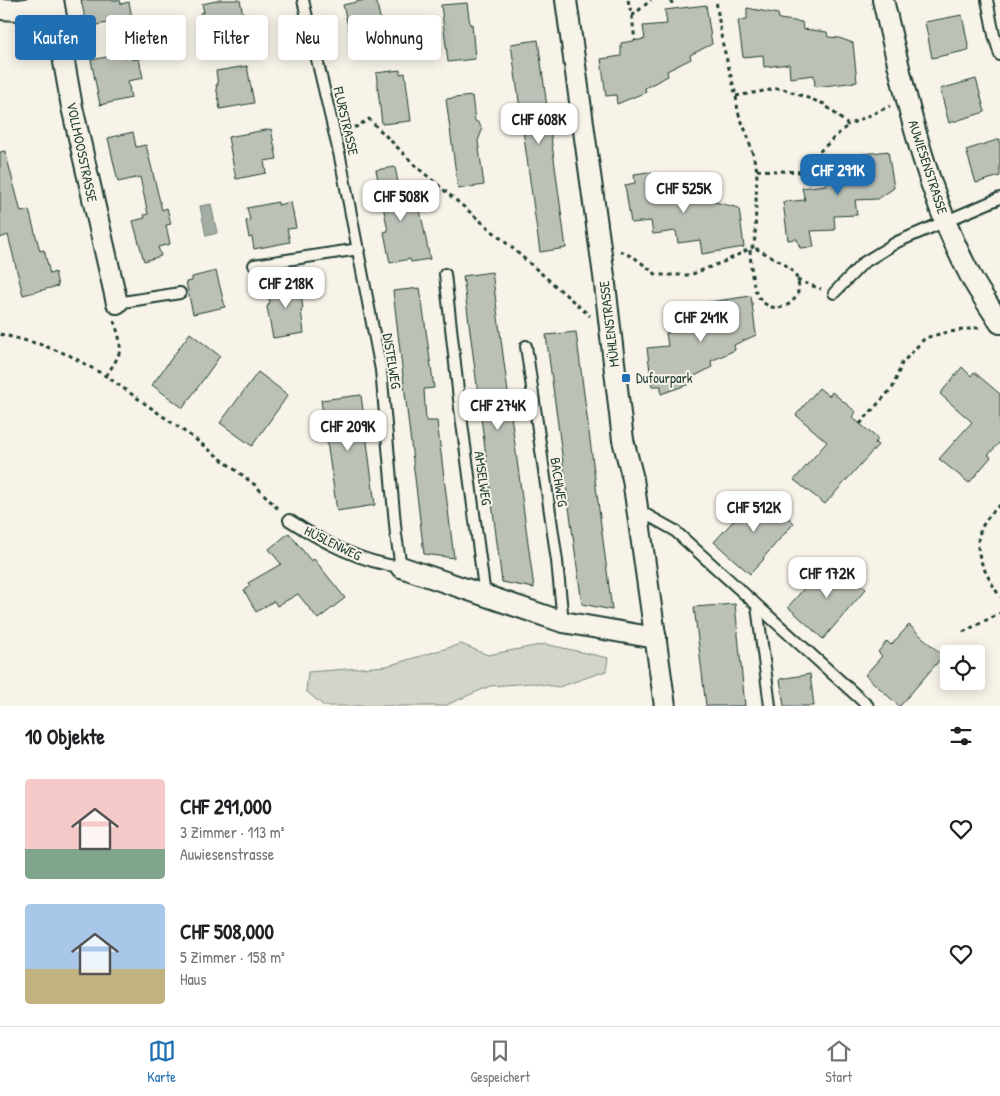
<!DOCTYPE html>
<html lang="de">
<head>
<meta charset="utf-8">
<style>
  :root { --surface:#fff; --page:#f6f6f6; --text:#202124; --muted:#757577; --line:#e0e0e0; --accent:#1f6fb2 }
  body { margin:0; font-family:"Patrick Hand",sans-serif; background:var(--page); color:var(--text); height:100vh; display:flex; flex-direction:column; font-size:19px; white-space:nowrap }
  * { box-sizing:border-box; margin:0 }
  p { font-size:16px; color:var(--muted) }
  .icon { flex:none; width:28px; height:28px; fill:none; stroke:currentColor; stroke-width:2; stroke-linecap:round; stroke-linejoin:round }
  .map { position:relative; height:706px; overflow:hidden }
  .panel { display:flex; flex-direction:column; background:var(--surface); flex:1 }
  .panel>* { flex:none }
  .banner { position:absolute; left:15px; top:15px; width:500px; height:45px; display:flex; gap:10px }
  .tools { position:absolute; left:940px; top:645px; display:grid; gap:10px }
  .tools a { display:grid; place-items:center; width:45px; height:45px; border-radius:5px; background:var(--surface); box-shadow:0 2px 12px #0003; font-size:25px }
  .price { position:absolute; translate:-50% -42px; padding:0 11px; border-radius:10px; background:#fff; color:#222; font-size:16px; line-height:32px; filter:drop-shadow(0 1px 2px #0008) }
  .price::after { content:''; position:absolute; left:50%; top:30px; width:15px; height:11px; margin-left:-8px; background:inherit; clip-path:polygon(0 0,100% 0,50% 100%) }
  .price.on { background:var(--accent); color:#fff }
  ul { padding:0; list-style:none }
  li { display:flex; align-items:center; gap:15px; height:125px; padding:0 25px }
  li span { display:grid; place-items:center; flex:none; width:140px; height:100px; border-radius:5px; color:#555 }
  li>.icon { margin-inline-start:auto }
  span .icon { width:60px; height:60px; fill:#fffc; stroke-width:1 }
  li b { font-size:21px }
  h2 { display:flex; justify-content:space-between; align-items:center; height:60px; padding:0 25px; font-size:21px }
  .tag { padding:0 18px; border-radius:5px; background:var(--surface); box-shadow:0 2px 12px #0003; font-size:18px; line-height:45px }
  .tag.on { background:var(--accent); color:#fff }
  .tabs { display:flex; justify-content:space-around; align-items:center; height:70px; border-top:1px solid var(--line); background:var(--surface); font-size:14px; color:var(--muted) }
  .tabs a { display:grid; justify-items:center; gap:2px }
  .tabs .on { color:var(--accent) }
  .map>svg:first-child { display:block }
  .green { fill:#d3d5ca; stroke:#79897f }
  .water { fill:#a4ada3; stroke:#6f8077 }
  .building { fill:#bbc1b6; stroke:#1f3d34 }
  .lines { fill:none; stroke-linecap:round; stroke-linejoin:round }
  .service-casing { stroke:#1f3d34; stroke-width:14 }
  .minor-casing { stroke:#1f3d34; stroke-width:24 }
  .path { stroke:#1f3d34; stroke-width:3; stroke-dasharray:4 4; stroke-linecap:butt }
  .service { stroke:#f7f3e8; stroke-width:10 }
  .minor { stroke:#f7f3e8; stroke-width:20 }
  .poi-dot { fill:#1f6fb2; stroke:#f7f3e8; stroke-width:2 }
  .labels { text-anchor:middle; stroke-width:4; stroke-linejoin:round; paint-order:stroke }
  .street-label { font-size:14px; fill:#1f3d34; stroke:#f7f3e8 }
  .poi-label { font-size:14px; fill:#1f3d34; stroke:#f7f3e8; text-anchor:start }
</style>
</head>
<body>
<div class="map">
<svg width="1000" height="706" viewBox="0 0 1000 706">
  <rect width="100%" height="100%" fill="#f7f3e8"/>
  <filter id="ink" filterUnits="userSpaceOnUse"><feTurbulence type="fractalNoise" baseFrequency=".02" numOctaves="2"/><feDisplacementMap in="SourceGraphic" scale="10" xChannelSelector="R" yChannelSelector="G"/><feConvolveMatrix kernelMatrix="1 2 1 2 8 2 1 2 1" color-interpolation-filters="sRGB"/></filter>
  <g filter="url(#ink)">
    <!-- green -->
    <polygon class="green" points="461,644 488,655 545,644 608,658 606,671 559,687 532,683 490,686 444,706 324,706 306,691 308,672 387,666"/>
    <!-- water -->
    <polygon class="water" points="211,204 217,233 206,236 200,206"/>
    <!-- building -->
    <g class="building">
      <polygon points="81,0 120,0 121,4 129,2 132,18 87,27"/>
      <polygon points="221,0 240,0 249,43 232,47 230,37 211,41 209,31 204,32 200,13 204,12 202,4"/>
      <polygon points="365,0 376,0 384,35 372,38 373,43 353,47 343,5"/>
      <polygon points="467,3 470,25 472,24 475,59 448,62 441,5"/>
      <polygon points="706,5 712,44 690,55 691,59 667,71 668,76 645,88 646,92 617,104 616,95 606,96 601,59 621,56 621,43 645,39 643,26 667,24 665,10"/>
      <polygon points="747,8 778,14 779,19 802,22 803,29 827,32 828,37 839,38 853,43 857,82 815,87 814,75 790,78 789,64 764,67 763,55 743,57 738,20 747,19"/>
      <polygon points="962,15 969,50 932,58 925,22"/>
      <polygon points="538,40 566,248 540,252 511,44"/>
      <polygon points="122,54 124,58 132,56 132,60 139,59 143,78 128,81 131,98 100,105 91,60"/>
      <polygon points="247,66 254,103 220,109 216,85 218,85 216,71"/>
      <polygon points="400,70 400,74 405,73 411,121 382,124 376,73"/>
      <polygon points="976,79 985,112 949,123 940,89"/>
      <polygon points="472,96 475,121 479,123 482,130 478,141 484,185 458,189 446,99"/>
      <polygon points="271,129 277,159 264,161 266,173 236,179 228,137"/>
      <polygon points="133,132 136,147 146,145 162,210 167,208 171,224 166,225 170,244 158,247 161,256 144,261 133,221 145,218 144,215 148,214 140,177 118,182 108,138"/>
      <polygon points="1000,139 1000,176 976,183 966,150"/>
      <polygon points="5,151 21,212 29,210 40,251 44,250 50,274 55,272 58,286 23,295 8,235 0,238 0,152"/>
      <polygon points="888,151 894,188 878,199 855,200 857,215 834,216 835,230 811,231 814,247 800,248 797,239 788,240 783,202 805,200 802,188 826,185 824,172 847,169 847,156"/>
      <polygon points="395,167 403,208 419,205 430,259 411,262 410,259 390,263 384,232 388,231 376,170"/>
      <polygon points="648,172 663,178 665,183 674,183 689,189 690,191 715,197 715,202 739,208 744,247 702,254 700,240 678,243 676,231 653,234 651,221 631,223 625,185 635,183 634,174"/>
      <polygon points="278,202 278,205 291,202 296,228 287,229 290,242 254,249 252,237 249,238 246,221 250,220 247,208"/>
      <polygon points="216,271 225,307 193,314 186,282 192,281 192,277"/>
      <polygon points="492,272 534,588 502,582 463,276"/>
      <polygon points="299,279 303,309 301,310 304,333 273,338 267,307 270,302 267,293 274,284"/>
      <polygon points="420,288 434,388 424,389 426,421 437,421 454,558 424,554 393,291"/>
      <polygon points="751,296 756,335 734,345 735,350 711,361 712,367 691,378 692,383 661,394 661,386 652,386 647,348 668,346 666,333 689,330 687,317 710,313 709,302"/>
      <polygon points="576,332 612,610 582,604 546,335"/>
      <polygon points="190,333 220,356 183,408 152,385"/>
      <polygon points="962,367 971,376 974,372 1000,394 1000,442 988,455 991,457 969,483 939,459 972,422 940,394"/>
      <polygon points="258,372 288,395 252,446 220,423"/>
      <polygon points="819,388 829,396 832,392 856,412 852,417 878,439 875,443 878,445 825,504 794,480 827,442 796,415"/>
      <polygon points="361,395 375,505 337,511 321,400"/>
      <polygon points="760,492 794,523 763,558 764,559 750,574 714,542"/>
      <polygon points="289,533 311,561 314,559 345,598 318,619 298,594 277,606 274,601 256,612 244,590 250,586 248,583 281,564 269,549"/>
      <polygon points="834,559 866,589 823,639 788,607 814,577 816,579"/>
      <polygon points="735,604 745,706 706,706 694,607"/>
      <polygon points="909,625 943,656 900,706 899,706 865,675 882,656 878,652 887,641 891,645"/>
      <polygon points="810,674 814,706 784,706 780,679"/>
    </g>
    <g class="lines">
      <defs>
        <g id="service">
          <polyline points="987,0 994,35 1000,55"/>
          <polyline points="254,265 359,249"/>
          <polyline points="445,274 460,408 485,596"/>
          <polyline points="834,293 863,263 897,242 1000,198"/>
          <polyline points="117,303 180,293"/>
          <polyline points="526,346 557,561 563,622"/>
          <polyline points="638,510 674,530 868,706"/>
          <path d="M289,520C323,542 360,562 401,567L396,535L381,370L340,157L303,0"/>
          <polyline points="757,606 770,706"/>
        </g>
        <g id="minor">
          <polyline points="53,0 72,107 117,303"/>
          <polyline points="566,0 604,276 623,440 633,479 665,706"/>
          <path d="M883,0C905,93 925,190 970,275C979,292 990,307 1000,323"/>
          <polyline points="0,9 19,10 53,4"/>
          <polyline points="401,567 563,622 656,638"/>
        </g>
      </defs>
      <!-- service casing -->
      <use href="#service" class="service-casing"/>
      <!-- minor casing -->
      <use href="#minor" class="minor-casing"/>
      <!-- path -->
      <g class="path">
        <polyline points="628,0 632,16 635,41"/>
        <polyline points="671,0 673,7"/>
        <polyline points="632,16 651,0"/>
        <polyline points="736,96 781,88 824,104 848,125 890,106"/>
        <polyline points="346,127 356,127 369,119 418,168 511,247 590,316"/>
        <polyline points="757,170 802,172 819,152 848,125"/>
        <path d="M750,250C751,264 751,283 758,296C777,326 819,292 787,266C777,259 764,253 753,247"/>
        <polyline points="620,251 635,258 657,275 690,275 728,260 753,247 755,238 757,170 748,137 738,112 736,96 722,41 716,0"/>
        <polyline points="797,280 821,289"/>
        <polyline points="0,334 39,344 69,355 106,376 195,439 255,485 280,511"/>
        <path d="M106,376C122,352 124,349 114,321"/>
        <polyline points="860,424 893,387 902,363 925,338 943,333 982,327"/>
        <path d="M1000,505C964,537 978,561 1000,597"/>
        <polyline points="963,632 1000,613"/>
      </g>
      <!-- service -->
      <use href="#service" class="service"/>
      <!-- minor -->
      <use href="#minor" class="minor"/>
    </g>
  </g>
  <!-- markers -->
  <rect class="poi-dot" x="621" y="373" width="10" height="10" rx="2.5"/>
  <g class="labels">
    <!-- street labels -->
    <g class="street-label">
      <text transform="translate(346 121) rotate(77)" y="5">FLURSTRASSE</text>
      <text transform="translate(82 152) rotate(78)" y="5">VOLLMOOSSTRASSE</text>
      <text transform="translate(928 167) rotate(72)" y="5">AUWIESENSTRASSE</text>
      <text transform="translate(609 324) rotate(-97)" y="5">MÜHLENSTRASSE</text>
      <text transform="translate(392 361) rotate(81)" y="5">DISTELWEG</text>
      <text transform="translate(483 478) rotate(82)" y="5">AMSELWEG</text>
      <text transform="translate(559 482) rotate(81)" y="5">BACHWEG</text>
      <text transform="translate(333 543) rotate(26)" y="5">HÜSLENWEG</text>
    </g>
    <!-- poi labels -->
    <g class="poi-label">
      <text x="636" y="383">Dufourpark</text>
    </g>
  </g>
</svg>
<div class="tools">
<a><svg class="icon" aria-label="locate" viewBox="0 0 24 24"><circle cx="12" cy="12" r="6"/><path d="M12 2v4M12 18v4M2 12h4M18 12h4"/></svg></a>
</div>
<b class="price" style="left:539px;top:145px">CHF 608K</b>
<b class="price on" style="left:838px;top:196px">CHF 291K</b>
<b class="price" style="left:684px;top:214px">CHF 525K</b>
<b class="price" style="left:401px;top:222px">CHF 508K</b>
<b class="price" style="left:286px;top:309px">CHF 218K</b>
<b class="price" style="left:701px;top:343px">CHF 241K</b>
<b class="price" style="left:498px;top:431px">CHF 274K</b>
<b class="price" style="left:348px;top:452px">CHF 209K</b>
<b class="price" style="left:754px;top:533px">CHF 512K</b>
<b class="price" style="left:827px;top:599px">CHF 172K</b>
<div class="banner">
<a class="tag on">Kaufen</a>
<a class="tag">Mieten</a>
<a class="tag">Filter</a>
<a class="tag">Neu</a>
<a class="tag">Wohnung</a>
</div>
</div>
<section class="panel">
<h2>10 Objekte<svg class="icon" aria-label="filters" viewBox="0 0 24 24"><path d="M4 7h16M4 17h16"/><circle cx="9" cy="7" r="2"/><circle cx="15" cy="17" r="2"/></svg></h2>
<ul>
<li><span style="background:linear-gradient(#f6c9c9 70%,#7fa58c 0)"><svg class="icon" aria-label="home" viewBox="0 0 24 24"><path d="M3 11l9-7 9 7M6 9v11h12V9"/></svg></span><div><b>CHF 291,000</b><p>3 Zimmer · 113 m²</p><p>Auwiesenstrasse</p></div><svg class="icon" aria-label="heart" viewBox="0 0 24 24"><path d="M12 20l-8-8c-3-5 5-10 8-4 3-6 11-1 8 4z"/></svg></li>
<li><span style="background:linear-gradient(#a9c7e8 65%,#c2b280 0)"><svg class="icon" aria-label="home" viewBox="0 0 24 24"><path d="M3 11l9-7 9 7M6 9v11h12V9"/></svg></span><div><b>CHF 508,000</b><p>5 Zimmer · 158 m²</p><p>Haus</p></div><svg class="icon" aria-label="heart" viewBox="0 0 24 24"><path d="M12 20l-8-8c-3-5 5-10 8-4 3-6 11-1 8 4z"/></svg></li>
</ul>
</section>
<nav class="tabs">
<a class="on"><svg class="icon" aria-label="map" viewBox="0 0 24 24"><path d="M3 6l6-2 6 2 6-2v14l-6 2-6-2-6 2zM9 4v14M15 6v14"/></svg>Karte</a>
<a><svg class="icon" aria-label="saved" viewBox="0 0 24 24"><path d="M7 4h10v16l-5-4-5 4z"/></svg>Gespeichert</a>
<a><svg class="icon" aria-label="home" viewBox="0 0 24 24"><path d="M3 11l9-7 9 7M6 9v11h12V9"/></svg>Start</a>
</nav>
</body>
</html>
